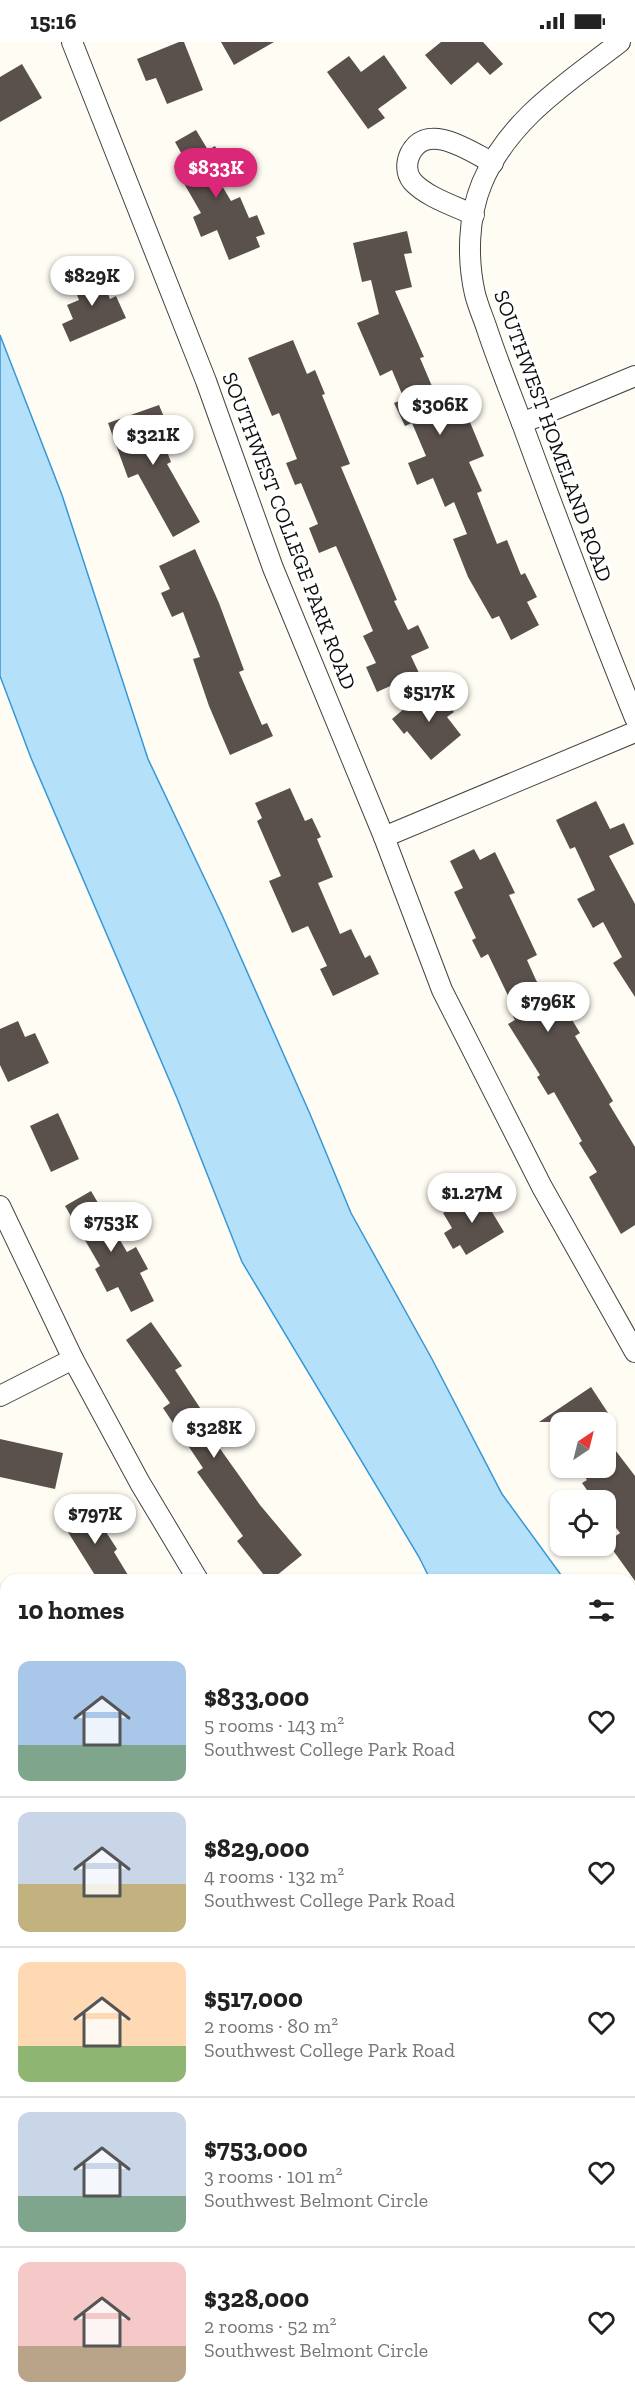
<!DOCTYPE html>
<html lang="en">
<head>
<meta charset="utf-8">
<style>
  :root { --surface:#fff; --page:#f6f6f6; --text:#222; --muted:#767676; --line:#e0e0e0; --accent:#db2777 }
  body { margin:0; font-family:"Zilla Slab",serif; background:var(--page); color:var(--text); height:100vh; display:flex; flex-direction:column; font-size:22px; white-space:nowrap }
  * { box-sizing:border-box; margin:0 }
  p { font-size:20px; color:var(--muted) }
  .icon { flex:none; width:33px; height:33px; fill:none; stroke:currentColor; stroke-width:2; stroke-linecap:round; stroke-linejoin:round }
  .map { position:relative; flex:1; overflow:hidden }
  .side { position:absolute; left:0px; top:1532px; width:636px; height:836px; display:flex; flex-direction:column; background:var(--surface); border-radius:18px 18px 0 0; box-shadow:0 2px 4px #0004 }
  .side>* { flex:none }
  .needle { width:39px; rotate:35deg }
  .fabs { position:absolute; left:550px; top:1370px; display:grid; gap:12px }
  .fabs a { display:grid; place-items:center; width:66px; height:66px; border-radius:12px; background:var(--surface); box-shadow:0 2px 4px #0004; font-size:30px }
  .price { position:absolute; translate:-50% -51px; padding:0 14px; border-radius:21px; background:#fff; color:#222; font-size:20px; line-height:39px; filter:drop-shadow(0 2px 3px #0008) }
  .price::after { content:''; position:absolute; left:50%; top:36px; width:18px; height:14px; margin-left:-9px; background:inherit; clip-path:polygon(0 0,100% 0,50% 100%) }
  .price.on { background:var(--accent); color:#fff }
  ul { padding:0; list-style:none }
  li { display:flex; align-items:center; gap:18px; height:150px; padding:0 18px }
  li+li { border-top:2px solid var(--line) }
  li span { display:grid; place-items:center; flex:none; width:168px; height:120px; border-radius:12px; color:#555 }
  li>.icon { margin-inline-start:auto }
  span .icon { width:72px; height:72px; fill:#fffc; stroke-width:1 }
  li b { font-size:26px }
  h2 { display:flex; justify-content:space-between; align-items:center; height:72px; padding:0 18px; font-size:26px }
  .status { display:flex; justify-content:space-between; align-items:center; height:42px; padding:0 30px; background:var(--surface); direction:ltr }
  .status svg { height:16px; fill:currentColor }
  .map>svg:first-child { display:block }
  .water { fill:#b4e0fa; stroke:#3697d7; stroke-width:1.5 }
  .building { fill:#5a514c }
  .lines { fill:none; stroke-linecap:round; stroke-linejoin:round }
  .street-casing { stroke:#434343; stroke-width:22 }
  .street { stroke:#fff; stroke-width:20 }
  .labels { text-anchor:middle; stroke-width:6; stroke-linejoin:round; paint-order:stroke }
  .street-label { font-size:21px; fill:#101010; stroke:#fff }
</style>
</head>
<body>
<div class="status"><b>15:16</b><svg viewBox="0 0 49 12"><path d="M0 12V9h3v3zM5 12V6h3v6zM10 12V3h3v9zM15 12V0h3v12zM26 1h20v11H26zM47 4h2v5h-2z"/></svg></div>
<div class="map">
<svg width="635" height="2366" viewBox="0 0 635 2366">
  <rect width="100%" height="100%" fill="#fffdf3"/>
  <!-- water -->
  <g class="water">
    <polygon points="0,293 62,453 148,717 222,873 310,1072 351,1171 432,1317 502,1452 564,1537 430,1537 419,1515 242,1220 177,1056 31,716 0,634"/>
    <polygon points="630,1641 635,1649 635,1850 630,1843"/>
  </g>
  <!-- building -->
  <g class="building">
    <polygon points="179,0 184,0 203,48 167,62 156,36 146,39 137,17"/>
    <polygon points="221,0 274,0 234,23"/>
    <polygon points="441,0 483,0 503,22 490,33 478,20 451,43 425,13"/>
    <polygon points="384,13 407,46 378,67 385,76 368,87 327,30 349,14 361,30"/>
    <polygon points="22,22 42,56 0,80 0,35"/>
    <polygon points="196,88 208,108 215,104 223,119 211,125 231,159 240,155 249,176 257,173 265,192 256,195 260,205 229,218 217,188 201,195 193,175 201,171 174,124 185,118 175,100"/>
    <polygon points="407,189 412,211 404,212 412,245 395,249 424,315 420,316 440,363 460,356 484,414 469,420 482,449 477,451 497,502 507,498 521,533 525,531 537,555 527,560 539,583 511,598 499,574 492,577 468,535 453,497 467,492 454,460 445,465 433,436 417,443 408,421 426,414 412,381 405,384 394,361 404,357 392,328 380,334 357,281 379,272 371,238 362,240 353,201"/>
    <polygon points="98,227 110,257 116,254 126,276 70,300 62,282 73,277 67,263 79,258 71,238"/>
    <polygon points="293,298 307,332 315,328 325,352 322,353 350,422 341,425 397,558 394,559 408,588 418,583 429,606 411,614 419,631 377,650 366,625 376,621 363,594 373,589 336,504 319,511 309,486 318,482 301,441 295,443 286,421 297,417 279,371 272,374 248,316"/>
    <polygon points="159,363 167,382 158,386 171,420 167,422 200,480 173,495 138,432 128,436 108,381"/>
    <polygon points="195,507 219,561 244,628 239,630 262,683 267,681 273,694 230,713 209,664 193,617 200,615 183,570 172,575 161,551 170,547 159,524"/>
    <polygon points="432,643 454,670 447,675 461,693 431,718 407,689 404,692 392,677"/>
    <polygon points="290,746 305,779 312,776 321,795 317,797 333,835 318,841 340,892 351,887 365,916 370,913 379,932 333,954 320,927 327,924 308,884 292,891 269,839 281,834 257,779 262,776 255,761"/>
    <polygon points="596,759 610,787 624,781 634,802 609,814 635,862 635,955 613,921 622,915 603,880 593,886 577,857 595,848 575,805 570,807 556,778"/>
    <polygon points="474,807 480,818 495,810 515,851 509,853 537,913 527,918 536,938 556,971 565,966 580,991 575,994 613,1059 609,1062 635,1105 635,1183 621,1192 589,1135 597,1130 579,1101 582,1099 554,1050 548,1053 537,1035 540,1033 508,982 515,978 508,965 512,962 488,912 481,916 472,898 476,896 454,850 463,846 450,819"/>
    <polygon points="18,979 25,995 35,991 49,1021 8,1040 0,1023 0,987"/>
    <polygon points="58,1071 79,1117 51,1130 30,1084"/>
    <polygon points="91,1149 127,1210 136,1205 148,1227 140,1231 154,1259 131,1270 118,1245 107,1250 95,1227 100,1224 65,1164"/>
    <polygon points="480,1150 504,1190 466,1213 460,1203 453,1207 444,1191 452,1186 443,1171"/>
    <polygon points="151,1280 182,1324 175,1328 216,1390 211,1394 260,1463 302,1513 271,1538 268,1538 237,1499 243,1494 197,1430 203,1426 163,1366 170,1361 126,1298"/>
    <polygon points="591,1345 614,1380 539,1380"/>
    <polygon points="606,1396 635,1434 635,1539 607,1500 620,1491 606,1473 606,1458 594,1458 582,1441 587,1438 578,1425 606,1425"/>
    <polygon points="0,1397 63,1411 55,1447 0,1435"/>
    <polygon points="88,1462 117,1507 114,1510 131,1538 98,1538 61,1479"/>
  </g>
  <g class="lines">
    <defs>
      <g id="street">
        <polyline points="72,0 206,339 273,526 384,795 442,948 542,1145 635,1310"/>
        <path d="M620,0C567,41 509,77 482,141C468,175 467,217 475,252C478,264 483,275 487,287C498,320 511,352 523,384C559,482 596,580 635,676"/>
        <path d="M474,173C455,164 426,155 412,139C406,131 406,121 410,112C427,78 471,110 493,121"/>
        <polyline points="522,381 635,334"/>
        <polyline points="384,795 635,690"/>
        <polyline points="0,1164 73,1317 140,1441 198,1538"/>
        <polyline points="0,1354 73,1317"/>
        <polyline points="0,1773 6,1784"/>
        <polyline points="0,1980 6,1976"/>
        <polyline points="630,2199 635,2206"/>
        <polyline points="0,2288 6,2298"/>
        <polyline points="41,2361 43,2366"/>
        <polyline points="386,2361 389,2366"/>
      </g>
    </defs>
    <!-- street casing -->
    <use href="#street" class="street-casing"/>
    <!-- street -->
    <use href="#street" class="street"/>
  </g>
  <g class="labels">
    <!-- street labels -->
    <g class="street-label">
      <text transform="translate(553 394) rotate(70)" y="7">SOUTHWEST HOMELAND ROAD</text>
      <text transform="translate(289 489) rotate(69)" y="7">SOUTHWEST COLLEGE PARK ROAD</text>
    </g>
  </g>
</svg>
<div class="fabs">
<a><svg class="needle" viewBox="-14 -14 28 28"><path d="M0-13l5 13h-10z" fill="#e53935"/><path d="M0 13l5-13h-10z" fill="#767676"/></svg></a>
<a><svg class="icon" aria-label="locate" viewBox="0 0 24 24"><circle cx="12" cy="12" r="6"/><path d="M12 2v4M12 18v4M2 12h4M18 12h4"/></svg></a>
</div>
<b class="price on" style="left:216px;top:157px">$833K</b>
<b class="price" style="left:92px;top:265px">$829K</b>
<b class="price" style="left:440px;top:394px">$306K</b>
<b class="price" style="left:153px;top:424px">$321K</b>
<b class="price" style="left:429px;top:681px">$517K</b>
<b class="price" style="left:548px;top:991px">$796K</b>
<b class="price" style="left:472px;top:1182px">$1.27M</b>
<b class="price" style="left:111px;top:1211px">$753K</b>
<b class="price" style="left:214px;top:1417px">$328K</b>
<b class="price" style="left:95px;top:1503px">$797K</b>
<section class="side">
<h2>10 homes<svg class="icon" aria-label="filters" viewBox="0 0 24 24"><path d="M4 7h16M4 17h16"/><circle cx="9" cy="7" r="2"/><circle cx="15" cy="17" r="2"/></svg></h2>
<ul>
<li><span style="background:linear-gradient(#a9c7e8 70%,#7fa58c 0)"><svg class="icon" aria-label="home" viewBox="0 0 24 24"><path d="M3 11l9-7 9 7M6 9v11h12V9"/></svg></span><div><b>$833,000</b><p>5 rooms · 143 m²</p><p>Southwest College Park Road</p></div><svg class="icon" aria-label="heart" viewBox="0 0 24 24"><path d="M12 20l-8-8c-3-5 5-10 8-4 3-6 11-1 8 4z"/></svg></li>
<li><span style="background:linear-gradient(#c9d6e8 60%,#c2b280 0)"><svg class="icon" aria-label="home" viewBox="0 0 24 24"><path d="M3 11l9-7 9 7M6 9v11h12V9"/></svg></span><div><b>$829,000</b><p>4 rooms · 132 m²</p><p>Southwest College Park Road</p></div><svg class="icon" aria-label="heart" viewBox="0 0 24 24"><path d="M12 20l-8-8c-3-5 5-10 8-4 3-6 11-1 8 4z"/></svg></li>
<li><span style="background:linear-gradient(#ffd9b3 70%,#8fb573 0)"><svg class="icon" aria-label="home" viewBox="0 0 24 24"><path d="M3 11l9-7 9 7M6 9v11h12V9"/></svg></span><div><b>$517,000</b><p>2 rooms · 80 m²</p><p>Southwest College Park Road</p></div><svg class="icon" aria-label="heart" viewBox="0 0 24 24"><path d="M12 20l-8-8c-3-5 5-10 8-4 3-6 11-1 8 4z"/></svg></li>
<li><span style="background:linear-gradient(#c9d6e8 70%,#7fa58c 0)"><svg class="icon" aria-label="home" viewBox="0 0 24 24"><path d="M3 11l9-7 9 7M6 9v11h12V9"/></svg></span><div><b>$753,000</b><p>3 rooms · 101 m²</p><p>Southwest Belmont Circle</p></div><svg class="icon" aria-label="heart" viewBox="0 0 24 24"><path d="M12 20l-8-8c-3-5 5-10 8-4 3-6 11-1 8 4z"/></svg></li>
<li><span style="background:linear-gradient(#f6c9c9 70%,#b9a48a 0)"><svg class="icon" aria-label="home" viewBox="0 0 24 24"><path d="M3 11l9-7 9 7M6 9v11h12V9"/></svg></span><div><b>$328,000</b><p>2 rooms · 52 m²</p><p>Southwest Belmont Circle</p></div><svg class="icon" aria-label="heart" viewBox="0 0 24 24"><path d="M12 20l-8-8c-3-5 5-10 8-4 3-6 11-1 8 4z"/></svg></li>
</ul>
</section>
</div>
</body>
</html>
